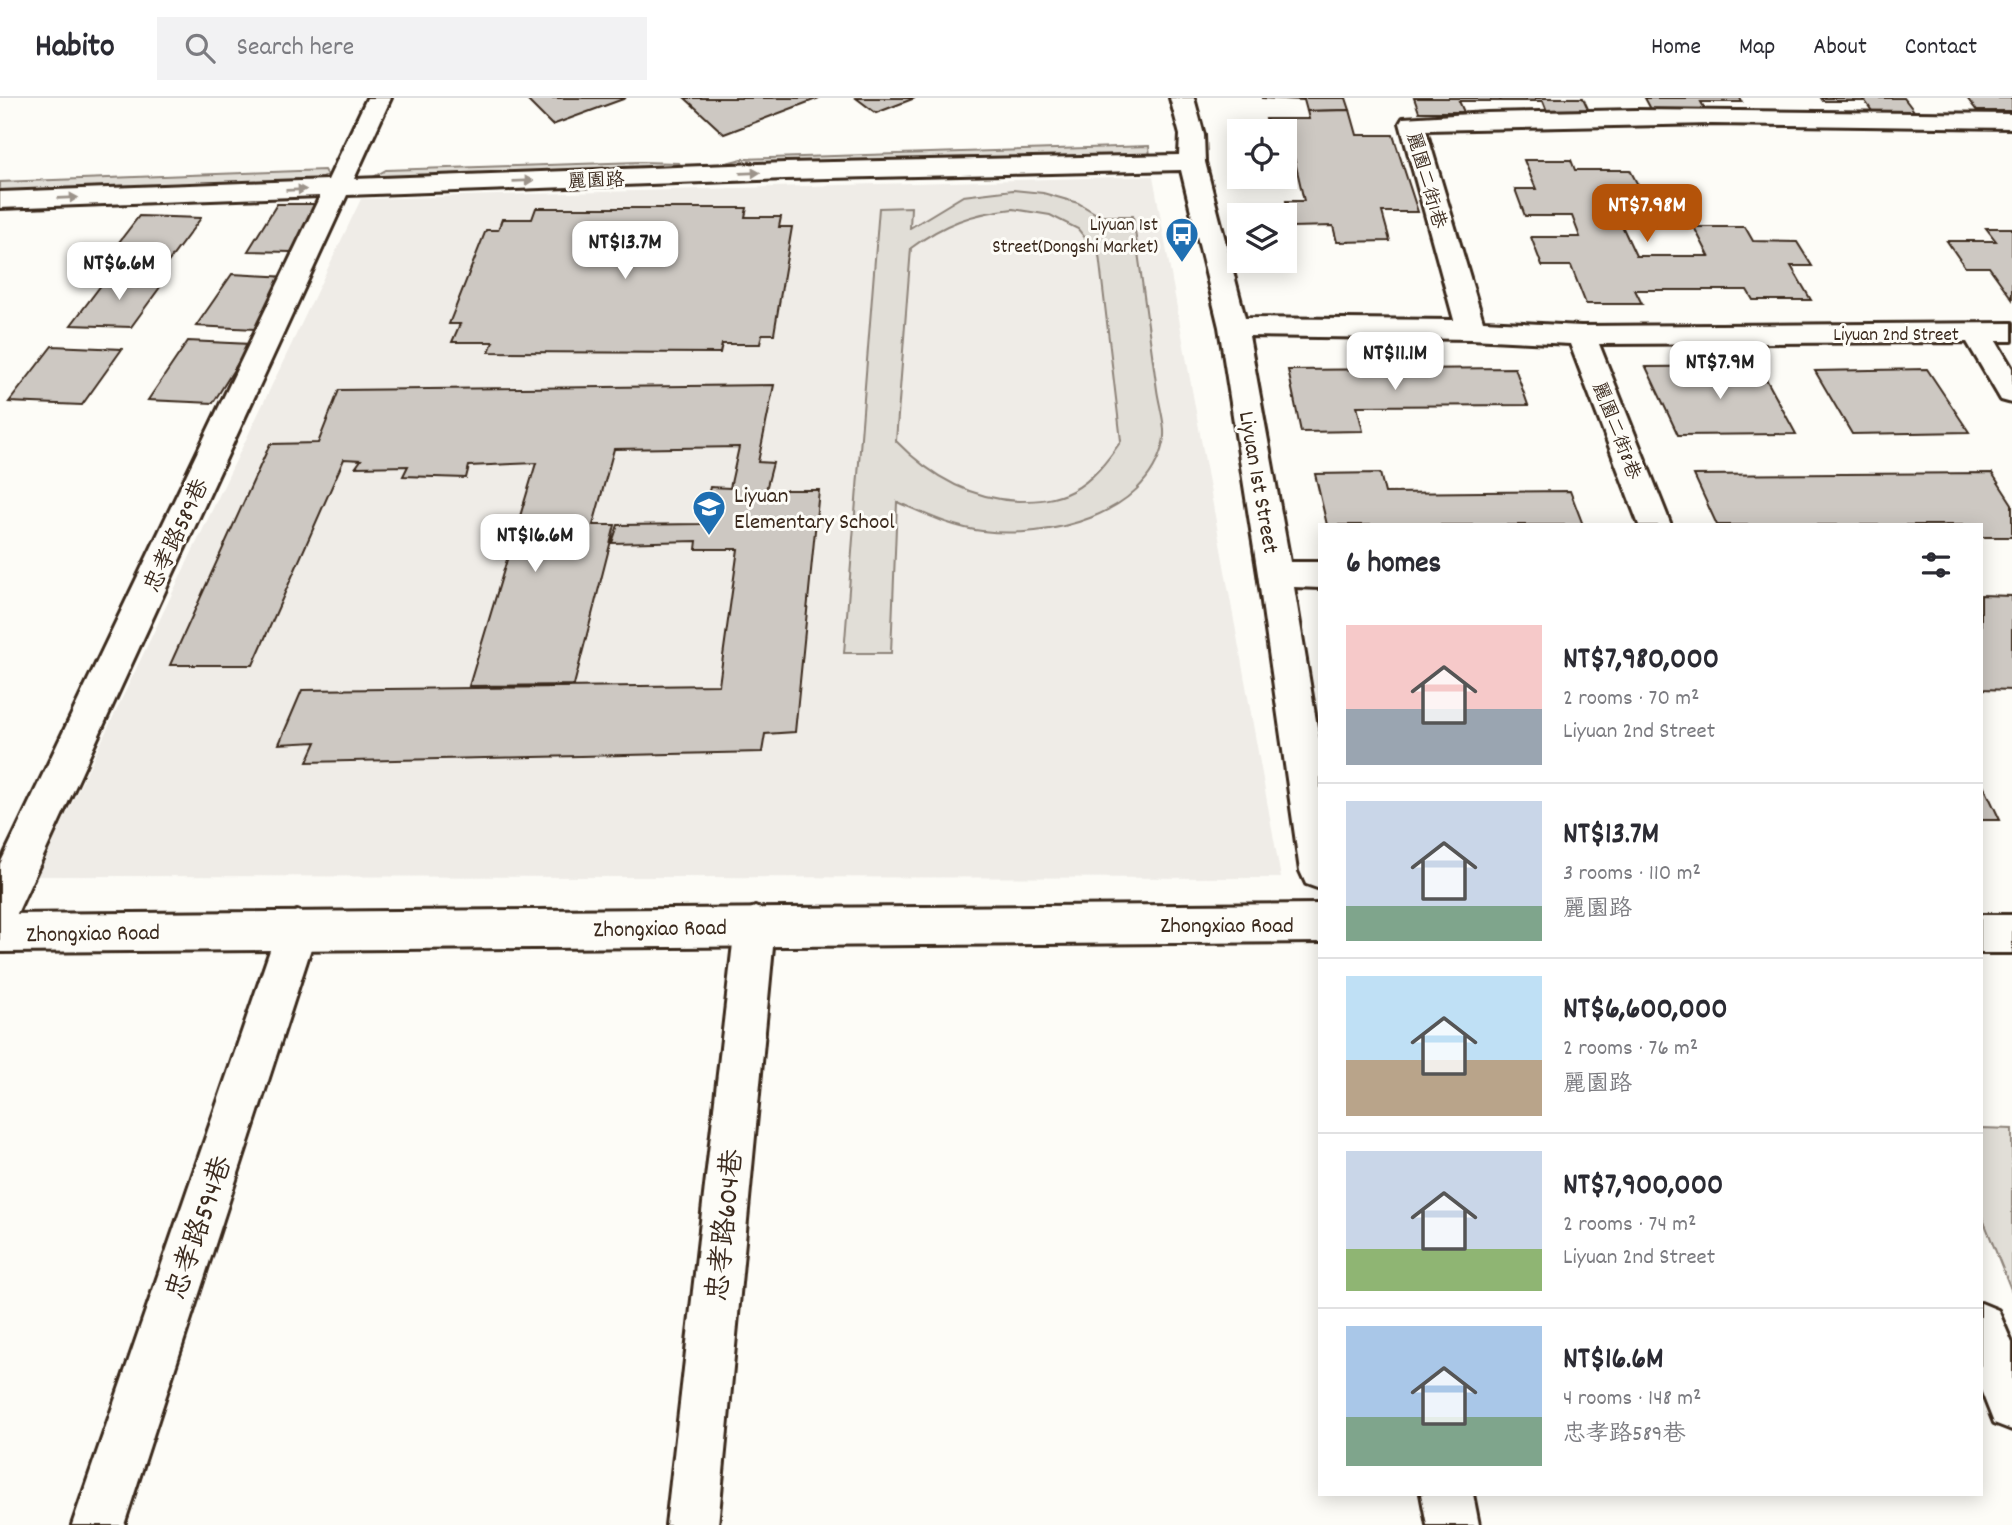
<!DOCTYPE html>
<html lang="en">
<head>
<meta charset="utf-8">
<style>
  :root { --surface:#fff; --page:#f2f2f3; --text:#2b2b33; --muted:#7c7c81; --line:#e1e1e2; --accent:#b45309 }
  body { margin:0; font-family:Dekko,"LXGW WenKai TC",sans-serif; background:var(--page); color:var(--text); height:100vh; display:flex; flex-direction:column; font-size:26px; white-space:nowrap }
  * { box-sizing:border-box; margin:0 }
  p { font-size:23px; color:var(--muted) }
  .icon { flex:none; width:38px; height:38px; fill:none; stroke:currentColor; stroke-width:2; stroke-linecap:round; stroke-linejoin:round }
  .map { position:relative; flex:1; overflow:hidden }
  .panel { position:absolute; left:1318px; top:425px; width:665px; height:973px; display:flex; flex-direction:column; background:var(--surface); border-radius:0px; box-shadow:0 4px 18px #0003 }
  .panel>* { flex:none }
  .buttons { position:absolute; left:1227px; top:21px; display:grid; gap:14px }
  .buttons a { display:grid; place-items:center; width:70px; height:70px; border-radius:0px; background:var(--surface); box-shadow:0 4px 18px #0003; font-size:35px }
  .price { position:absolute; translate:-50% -60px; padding:0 16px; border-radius:14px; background:#fff; color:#222; font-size:23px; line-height:46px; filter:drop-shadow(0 2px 4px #0008) }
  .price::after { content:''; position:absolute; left:50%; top:42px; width:21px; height:16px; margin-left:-10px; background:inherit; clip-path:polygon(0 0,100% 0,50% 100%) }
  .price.on { background:var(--accent); color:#fff }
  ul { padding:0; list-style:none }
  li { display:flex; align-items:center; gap:21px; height:175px; padding:0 28px }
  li+li { border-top:2px solid var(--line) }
  li span { display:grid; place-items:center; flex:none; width:196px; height:140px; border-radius:0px; color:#555 }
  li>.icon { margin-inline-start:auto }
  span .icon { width:84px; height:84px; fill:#fffc; stroke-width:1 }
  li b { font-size:30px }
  h2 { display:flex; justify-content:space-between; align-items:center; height:84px; padding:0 28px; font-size:30px }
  header { display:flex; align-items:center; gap:42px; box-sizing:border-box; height:98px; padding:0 35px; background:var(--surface); border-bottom:2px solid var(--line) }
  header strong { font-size:33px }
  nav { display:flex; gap:38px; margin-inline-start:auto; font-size:24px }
  .search { width:490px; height:63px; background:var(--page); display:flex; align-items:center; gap:18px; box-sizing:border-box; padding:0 24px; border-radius:0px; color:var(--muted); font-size:26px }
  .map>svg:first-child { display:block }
  .built { fill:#efece7 }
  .green { fill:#e1ded7; stroke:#8e847a; stroke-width:2; fill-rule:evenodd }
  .building { fill:#cdc8c2; stroke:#3b2a1e; stroke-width:2 }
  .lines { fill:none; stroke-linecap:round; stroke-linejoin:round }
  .street-casing { stroke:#3b2a1e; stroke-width:6 }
  .secondary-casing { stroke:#3b2a1e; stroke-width:6 }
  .street { fill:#fdfcf7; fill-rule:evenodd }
  .secondary { fill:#fdfcf7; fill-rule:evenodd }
  .oneway { fill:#9c938a }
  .labels { text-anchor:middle; stroke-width:6; stroke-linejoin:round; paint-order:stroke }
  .far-street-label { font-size:19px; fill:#3b2a1e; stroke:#fdfcf7 }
  .far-poi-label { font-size:19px; fill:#3b2a1e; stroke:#fdfcf7; text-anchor:end }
  .street-label { font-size:23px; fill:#3b2a1e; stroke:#fdfcf7 }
  .poi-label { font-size:23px; fill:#3b2a1e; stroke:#fdfcf7; text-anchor:start }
  .near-street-label { font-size:28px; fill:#3b2a1e; stroke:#fdfcf7 }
</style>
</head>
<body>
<header>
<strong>Habito</strong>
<div class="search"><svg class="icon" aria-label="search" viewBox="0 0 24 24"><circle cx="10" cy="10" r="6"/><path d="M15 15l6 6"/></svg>Search here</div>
<nav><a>Home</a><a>Map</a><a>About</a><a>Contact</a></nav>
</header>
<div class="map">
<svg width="2012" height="1427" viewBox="0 0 2012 1427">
  <rect width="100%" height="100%" fill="#fdfcf7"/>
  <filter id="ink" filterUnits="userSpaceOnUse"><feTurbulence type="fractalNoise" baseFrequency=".0143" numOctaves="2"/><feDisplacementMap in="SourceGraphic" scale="14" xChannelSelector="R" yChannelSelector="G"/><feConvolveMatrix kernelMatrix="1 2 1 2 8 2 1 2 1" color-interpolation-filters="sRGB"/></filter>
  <g filter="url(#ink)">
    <!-- built -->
    <polygon class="built" points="1153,78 1281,780 37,778 361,101"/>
    <!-- green -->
    <g class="green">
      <polygon points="1149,48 1150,59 738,70 726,65 742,61"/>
      <polygon points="640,64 679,65 682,70 388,82 372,80 386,72"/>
      <polygon points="324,72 327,77 318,82 0,93 0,84"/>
      <path d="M1013,92L1043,95L1078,105L1100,118H1133C1141,176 1149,234 1157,292C1159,307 1167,331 1163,345C1146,419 1047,441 982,433C951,429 925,416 897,404L891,555H844L879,110L911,109L910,130L963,98ZM1013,111L1050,117L1078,131L1099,157L1121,343C1108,362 1093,382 1072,393C1055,402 1037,403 1019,403C969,401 930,378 896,343L911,150C943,126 973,115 1013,111Z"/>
      <polygon points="1981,1030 2012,1031 2012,1194 1981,1116"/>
    </g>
    <!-- building -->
    <g class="building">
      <polygon points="525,0 626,0 552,27"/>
      <polygon points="685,0 819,0 724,36"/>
      <polygon points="856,0 915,0 876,15"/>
      <polygon points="1262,0 1346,0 1350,12 1307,13 1304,2"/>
      <polygon points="1414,0 1500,0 1501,3 1459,3 1464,14 1419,14"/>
      <polygon points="1500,0 1583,0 1589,13 1547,13 1543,3 1501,3"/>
      <polygon points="1645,0 1740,0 1742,4 1701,4 1706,13 1652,13"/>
      <polygon points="1821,0 1904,0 1914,13 1872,13 1865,3 1823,3"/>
      <polygon points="1967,0 2012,0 2012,13 1977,13"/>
      <polygon points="1350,12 1357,37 1393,37 1418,114 1382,114 1390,143 1337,144 1333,128 1291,129 1286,103 1304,103 1291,46 1284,46 1284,33 1269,33 1266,21 1309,21 1307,13"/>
      <polygon points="1524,62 1571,62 1575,72 1630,72 1646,102 1610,102 1636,158 1709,158 1694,129 1745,129 1753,143 1797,144 1812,168 1791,168 1811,202 1753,202 1747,192 1635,192 1642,206 1586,206 1571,168 1542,168 1531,139 1580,139 1572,118 1525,118 1515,91 1536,91"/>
      <polygon points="277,106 319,106 291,154 248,153"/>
      <polygon points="536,110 747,110 745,119 781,119 779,129 792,129 774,236 762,236 760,246 722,246 720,255 489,254 493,244 452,244 460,226 449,226 486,132 498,132 502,121 532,121"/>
      <polygon points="139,118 201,120 166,167 103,165"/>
      <polygon points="1986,130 2012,130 2012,201 1989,169 1965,169 1947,143 1996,143"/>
      <polygon points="232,176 289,179 255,231 196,228"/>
      <polygon points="108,178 166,181 131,229 71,227"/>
      <polygon points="188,243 250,246 213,305 148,302"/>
      <polygon points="52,248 122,251 82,307 9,304"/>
      <polygon points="1759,268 1796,336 1678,337 1646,269"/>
      <polygon points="1515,270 1528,307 1357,308 1363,333 1301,334 1288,272"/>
      <polygon points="1927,271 1969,334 1852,336 1815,273"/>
      <polygon points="774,287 758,364 773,365 766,392 819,392 795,634 765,636 762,654 307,664 316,644 279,646 302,592 719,587 738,451 696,451 697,443 612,445 618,427 701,426 710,389 730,390 739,349 614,351 593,427 615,427 574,587 469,588 536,365 469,368 466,380 403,378 408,368 356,369 361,362 344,361 253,567 170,567 270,346 318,345 339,292"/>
      <polygon points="1380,375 1385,395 1570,393 1583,427 1327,427 1315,376"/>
      <polygon points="1992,375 2012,406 2012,439 1981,439 1981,427 1717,427 1694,377"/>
      <polygon points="1981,497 2012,498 2012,592 1981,591"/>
      <polygon points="1981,682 2000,722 1981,722"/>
    </g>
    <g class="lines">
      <defs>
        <g id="street">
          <polygon points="367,0 391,0 354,81 785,65 1179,57 1180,37 1170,0 1194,0 1204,37 1205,64 1245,220 1454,222 1400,25 1403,20 1487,15 1637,12 2012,16 2012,30 1712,26 1426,32 1483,223 1581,228 2012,225 2012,243 1996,243 2012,270 2012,305 2001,302 1967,244 1599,246 1671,427 1639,427 1570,246 1471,241 1249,238 1290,464 1320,464 1320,490 1294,489 1320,647 1320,791 1306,786 1300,773 1258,476 1219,229 1181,72 785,81 347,97 14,822 0,827 0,766 320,98 0,110 0,94 328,82"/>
          <polygon points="755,809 769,815 775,828 718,1427 666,1427 735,828 741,815"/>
          <polygon points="297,813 311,819 317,832 124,1427 72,1427 277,832 283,819"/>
          <polygon points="1981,1205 1998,1212 2012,1245 2012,1332 1994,1325 1981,1292"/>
          <polygon points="1421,1396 1473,1396 1479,1427 1427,1427"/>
        </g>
        <g id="secondary">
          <polygon points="1320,806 1320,844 0,854 0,816"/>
          <rect x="1981" y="817" width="31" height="38"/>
        </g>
      </defs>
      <!-- street casing -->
      <use href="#street" class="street-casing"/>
      <!-- secondary casing -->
      <use href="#secondary" class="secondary-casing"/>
      <!-- street -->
      <use href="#street" class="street"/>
      <!-- secondary -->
      <use href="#secondary" class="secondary"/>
    </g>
    <!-- one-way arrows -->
    <defs><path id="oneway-solid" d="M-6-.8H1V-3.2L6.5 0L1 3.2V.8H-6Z" transform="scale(1.75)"/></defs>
    <g class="oneway">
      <use href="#oneway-solid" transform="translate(750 75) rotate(-2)"/>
      <use href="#oneway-solid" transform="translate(523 83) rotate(-2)"/>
      <use href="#oneway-solid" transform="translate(296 92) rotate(-2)"/>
      <use href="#oneway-solid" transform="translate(68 100) rotate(-2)"/>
    </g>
  </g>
  <!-- icons -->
  <defs>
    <symbol id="bus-pin" viewBox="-11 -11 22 30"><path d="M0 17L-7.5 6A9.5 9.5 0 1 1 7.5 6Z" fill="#1f6fb2" stroke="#fdfcf7"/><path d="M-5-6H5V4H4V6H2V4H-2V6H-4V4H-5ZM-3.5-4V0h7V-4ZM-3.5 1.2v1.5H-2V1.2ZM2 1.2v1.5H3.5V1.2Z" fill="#fff"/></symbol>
    <symbol id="school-pin" viewBox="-11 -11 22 30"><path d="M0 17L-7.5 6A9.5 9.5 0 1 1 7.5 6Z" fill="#1f6fb2" stroke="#fdfcf7"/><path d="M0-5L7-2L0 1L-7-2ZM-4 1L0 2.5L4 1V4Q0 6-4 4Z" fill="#fff"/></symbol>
  </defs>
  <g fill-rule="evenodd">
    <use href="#bus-pin" x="1163" y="117" width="38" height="52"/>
    <use href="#school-pin" x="690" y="390" width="38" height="52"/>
  </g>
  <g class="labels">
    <!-- far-street labels -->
    <g class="far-street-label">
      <text transform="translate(596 81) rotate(-2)" y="7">麗園路</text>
      <text transform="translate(1428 82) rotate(74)" y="7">麗園二街1巷</text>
      <text x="1896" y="242">Liyuan 2nd Street</text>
      <text transform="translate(1618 332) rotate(69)" y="7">麗園二街8巷</text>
    </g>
    <!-- far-poi labels -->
    <g class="far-poi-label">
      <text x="1158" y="132">Liyuan 1st<tspan x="1158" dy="22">Street(Dongshi Market)</tspan></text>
    </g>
    <!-- street labels -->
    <g class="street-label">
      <text transform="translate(1260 384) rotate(80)" y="8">Liyuan 1st Street</text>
      <text transform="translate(175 437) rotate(-65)" y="8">忠孝路589巷</text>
      <text x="1227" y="834">Zhongxiao Road</text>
      <text transform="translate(660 829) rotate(-1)" y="8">Zhongxiao Road</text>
      <text transform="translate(93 834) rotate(-1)" y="8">Zhongxiao Road</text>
    </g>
    <!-- poi labels -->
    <g class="poi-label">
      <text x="734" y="404">Liyuan<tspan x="734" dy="26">Elementary School</tspan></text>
    </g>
    <!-- near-street labels -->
    <g class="near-street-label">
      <text transform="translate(723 1127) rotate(-84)" y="10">忠孝路604巷</text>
      <text transform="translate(197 1129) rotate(-71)" y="10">忠孝路594巷</text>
    </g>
  </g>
</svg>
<div class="buttons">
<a><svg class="icon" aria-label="locate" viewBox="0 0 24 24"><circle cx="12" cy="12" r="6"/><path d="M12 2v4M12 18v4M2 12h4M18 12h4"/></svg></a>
<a><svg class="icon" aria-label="layers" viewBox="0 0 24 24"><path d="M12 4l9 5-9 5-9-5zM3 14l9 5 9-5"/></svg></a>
</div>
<b class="price on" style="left:1647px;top:146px">NT$7.98M</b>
<b class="price" style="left:625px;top:183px">NT$13.7M</b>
<b class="price" style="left:119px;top:204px">NT$6.6M</b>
<b class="price" style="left:1395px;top:294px">NT$11.1M</b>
<b class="price" style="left:1720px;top:303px">NT$7.9M</b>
<b class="price" style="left:535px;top:476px">NT$16.6M</b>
<section class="panel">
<h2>6 homes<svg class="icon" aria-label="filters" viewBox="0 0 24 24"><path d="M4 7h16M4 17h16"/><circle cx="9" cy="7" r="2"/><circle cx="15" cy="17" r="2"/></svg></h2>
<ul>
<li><span style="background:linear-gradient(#f6c9c9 60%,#9aa5b1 0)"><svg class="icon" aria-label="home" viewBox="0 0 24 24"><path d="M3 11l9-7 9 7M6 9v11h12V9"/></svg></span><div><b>NT$7,980,000</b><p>2 rooms · 70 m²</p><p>Liyuan 2nd Street</p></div></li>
<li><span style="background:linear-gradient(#c9d6e8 75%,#7fa58c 0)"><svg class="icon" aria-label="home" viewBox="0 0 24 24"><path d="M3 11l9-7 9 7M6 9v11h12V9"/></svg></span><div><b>NT$13.7M</b><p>3 rooms · 110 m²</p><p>麗園路</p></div></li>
<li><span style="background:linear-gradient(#bfe0f5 60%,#b9a48a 0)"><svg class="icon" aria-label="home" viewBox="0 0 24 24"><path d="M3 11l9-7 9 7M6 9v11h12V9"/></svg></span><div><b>NT$6,600,000</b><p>2 rooms · 76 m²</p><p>麗園路</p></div></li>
<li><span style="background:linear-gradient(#c9d6e8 70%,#8fb573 0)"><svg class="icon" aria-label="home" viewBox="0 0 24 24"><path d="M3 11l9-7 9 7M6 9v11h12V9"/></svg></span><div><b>NT$7,900,000</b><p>2 rooms · 74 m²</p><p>Liyuan 2nd Street</p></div></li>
<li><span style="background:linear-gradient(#a9c7e8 65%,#7fa58c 0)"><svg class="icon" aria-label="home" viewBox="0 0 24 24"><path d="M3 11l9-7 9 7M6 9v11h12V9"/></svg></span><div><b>NT$16.6M</b><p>4 rooms · 148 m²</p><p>忠孝路589巷</p></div></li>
</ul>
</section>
</div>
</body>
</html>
